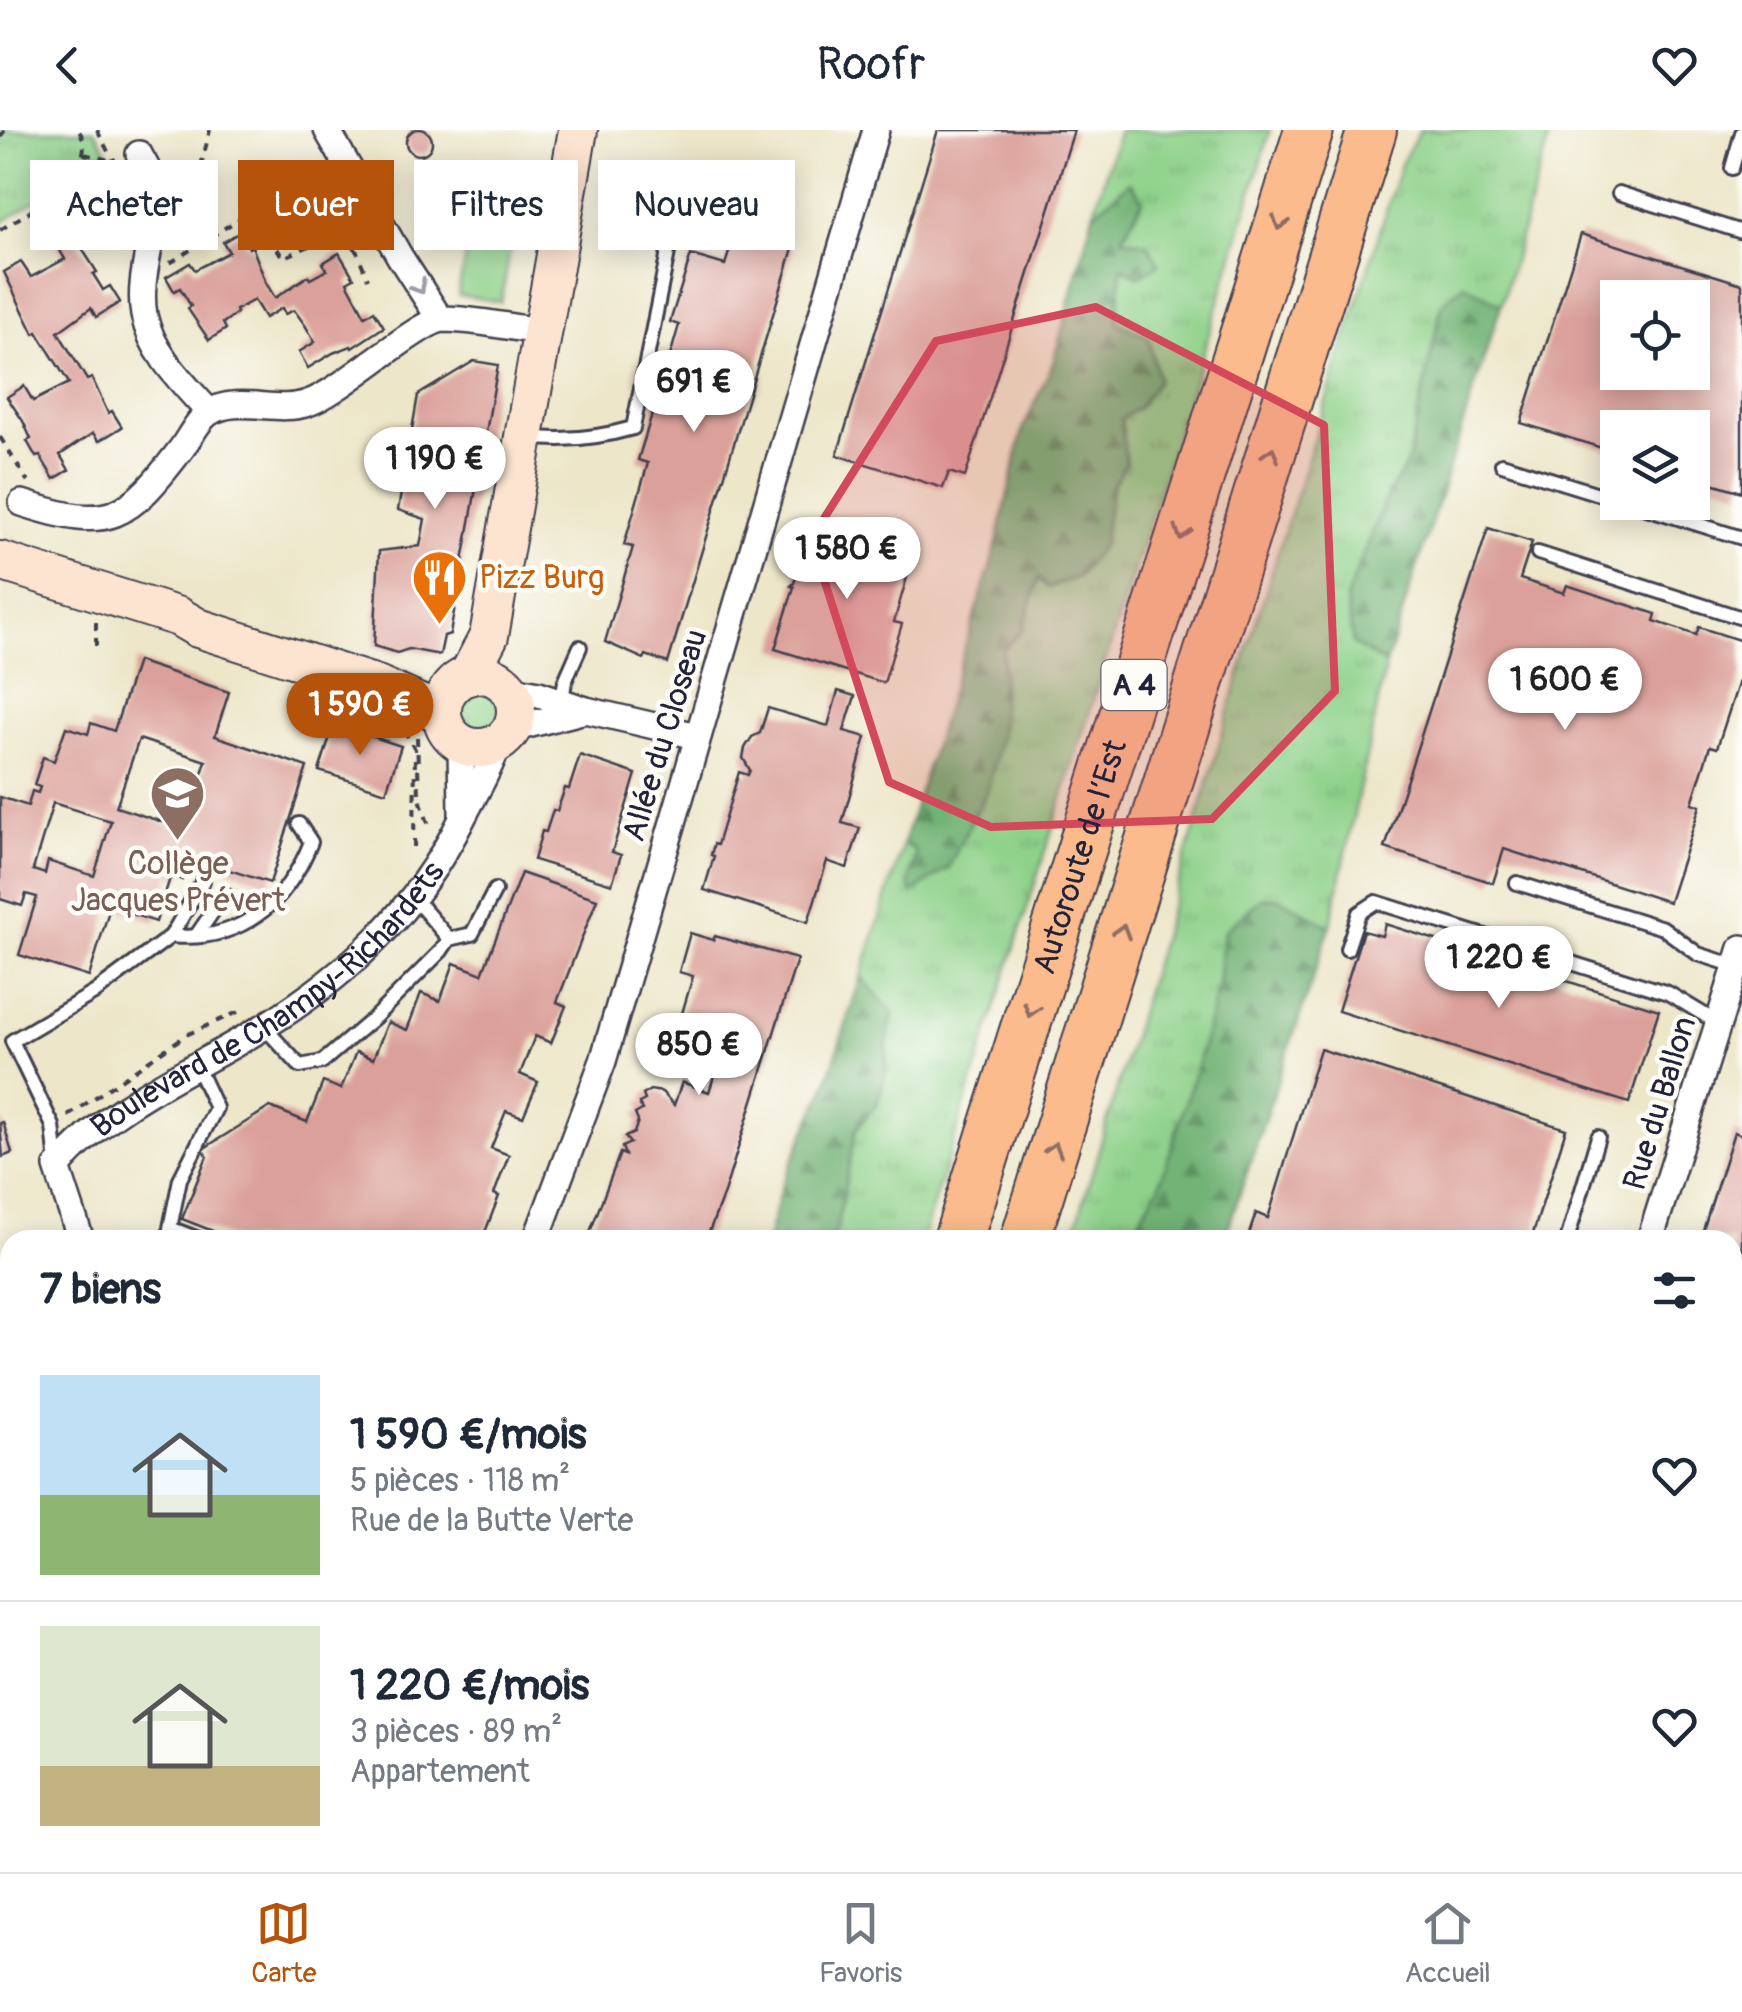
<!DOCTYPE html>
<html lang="fr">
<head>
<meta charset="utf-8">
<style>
  :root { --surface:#fff; --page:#f2f2f3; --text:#1f2937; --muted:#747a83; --line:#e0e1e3; --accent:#b45309 }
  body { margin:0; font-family:Pangolin,sans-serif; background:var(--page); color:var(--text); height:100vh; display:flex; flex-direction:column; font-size:38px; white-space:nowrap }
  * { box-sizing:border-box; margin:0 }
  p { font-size:32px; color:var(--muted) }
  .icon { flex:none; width:55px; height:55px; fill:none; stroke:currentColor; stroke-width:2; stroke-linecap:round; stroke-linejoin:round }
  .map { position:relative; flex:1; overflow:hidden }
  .drawer { position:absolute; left:0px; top:1100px; width:1742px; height:642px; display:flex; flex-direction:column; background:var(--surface); border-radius:30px 30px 0 0; box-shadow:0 5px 25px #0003 }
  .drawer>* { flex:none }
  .top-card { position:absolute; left:30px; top:30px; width:1000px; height:90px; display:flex; gap:20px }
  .fabs { position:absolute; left:1600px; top:150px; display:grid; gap:20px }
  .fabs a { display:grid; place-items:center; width:110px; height:110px; border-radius:0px; background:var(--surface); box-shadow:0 5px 25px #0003; font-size:50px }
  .price { position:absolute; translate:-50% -85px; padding:0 22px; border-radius:35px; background:#fff; color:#222; font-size:32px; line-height:65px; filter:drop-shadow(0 2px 5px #0008) }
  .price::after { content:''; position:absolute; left:50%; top:60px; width:30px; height:22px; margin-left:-15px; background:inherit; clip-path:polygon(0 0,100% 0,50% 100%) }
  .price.active { background:var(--accent); color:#fff }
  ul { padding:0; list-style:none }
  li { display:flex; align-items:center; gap:30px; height:250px; padding:0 40px }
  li+li { border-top:2px solid var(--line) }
  li span { display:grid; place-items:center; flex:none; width:280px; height:200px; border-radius:0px; color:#555 }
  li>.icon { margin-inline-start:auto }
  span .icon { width:120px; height:120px; fill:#fffc; stroke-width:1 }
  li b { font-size:42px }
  h2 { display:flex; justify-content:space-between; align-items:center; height:120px; padding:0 40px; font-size:42px }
  .tag { padding:0 35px; border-radius:0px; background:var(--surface); box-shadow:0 5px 25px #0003; font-size:35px; line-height:90px }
  .tag.active { background:var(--accent); color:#fff }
  header { display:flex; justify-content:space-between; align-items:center; height:130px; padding:0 40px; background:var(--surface); font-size:45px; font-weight:600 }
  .tabs { display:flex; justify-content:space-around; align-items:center; height:140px; border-top:2px solid var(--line); background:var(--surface); font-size:28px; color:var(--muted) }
  .tabs a { display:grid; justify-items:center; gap:5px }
  .tabs .active { color:var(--accent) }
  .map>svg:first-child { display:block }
  .grass { fill:url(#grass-tufts); stroke:#587a62; stroke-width:2.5 }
  .forest { fill:url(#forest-firs); stroke:#4a6a58; stroke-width:2.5 }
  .pitch { fill:#8ed18a; stroke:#587a62; stroke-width:2.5 }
  .building { fill:#dba09a; fill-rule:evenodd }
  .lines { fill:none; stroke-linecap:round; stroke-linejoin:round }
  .lane-casing { stroke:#403f50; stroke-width:18 }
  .street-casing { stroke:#403f50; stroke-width:30 }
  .secondary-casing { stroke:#403f50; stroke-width:42 }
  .highway-casing { stroke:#403f50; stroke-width:52 }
  .path { stroke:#403f50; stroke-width:4; stroke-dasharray:8 8; stroke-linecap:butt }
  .lane { stroke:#fff; stroke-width:12 }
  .street { stroke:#fff; stroke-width:25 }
  .secondary { stroke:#fde4d1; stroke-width:38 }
  .highway { stroke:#fbbb8c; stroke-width:48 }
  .oneway { stroke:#8e6e64 }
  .oneway2 { stroke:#9c9ca7 }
  .marked { fill:#d1495b; fill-opacity:0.2; stroke:#d1495b; stroke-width:8; stroke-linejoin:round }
  .labels { text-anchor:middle; stroke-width:9; stroke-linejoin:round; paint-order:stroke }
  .shield { fill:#fdfcf7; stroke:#646373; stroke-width:2.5 }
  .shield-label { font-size:30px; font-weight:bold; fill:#22223b }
  .food-label { font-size:32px; fill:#c56008; stroke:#fdfcf7; text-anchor:start }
  .street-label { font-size:32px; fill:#22223b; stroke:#fdfcf7 }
  .education-label { font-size:32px; fill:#785e54; stroke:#fdfcf7 }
</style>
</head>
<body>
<header><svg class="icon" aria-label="back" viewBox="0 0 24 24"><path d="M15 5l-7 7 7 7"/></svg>Roofr<svg class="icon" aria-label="heart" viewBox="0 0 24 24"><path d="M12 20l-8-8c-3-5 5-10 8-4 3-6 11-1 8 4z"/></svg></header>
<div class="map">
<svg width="1742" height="1742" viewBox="0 0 1742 1742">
  <defs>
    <pattern id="grass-tufts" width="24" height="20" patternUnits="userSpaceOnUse" patternTransform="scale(2.5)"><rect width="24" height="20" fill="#8ed18a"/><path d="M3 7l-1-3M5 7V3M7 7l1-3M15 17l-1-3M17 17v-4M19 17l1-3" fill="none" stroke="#7ab378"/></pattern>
    <pattern id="forest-firs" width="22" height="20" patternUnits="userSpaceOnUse" patternTransform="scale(2.5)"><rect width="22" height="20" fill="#72b376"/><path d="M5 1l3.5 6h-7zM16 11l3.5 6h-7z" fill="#5d9162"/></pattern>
  </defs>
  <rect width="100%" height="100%" fill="#fdfcf7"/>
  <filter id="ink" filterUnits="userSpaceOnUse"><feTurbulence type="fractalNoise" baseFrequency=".01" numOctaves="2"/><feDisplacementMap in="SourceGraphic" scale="20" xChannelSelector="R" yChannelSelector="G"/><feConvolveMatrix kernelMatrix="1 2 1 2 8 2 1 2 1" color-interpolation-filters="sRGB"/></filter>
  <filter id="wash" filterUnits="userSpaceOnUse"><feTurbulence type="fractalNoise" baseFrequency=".0048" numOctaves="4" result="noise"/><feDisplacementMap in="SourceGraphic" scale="40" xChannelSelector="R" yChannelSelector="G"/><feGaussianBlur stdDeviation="2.25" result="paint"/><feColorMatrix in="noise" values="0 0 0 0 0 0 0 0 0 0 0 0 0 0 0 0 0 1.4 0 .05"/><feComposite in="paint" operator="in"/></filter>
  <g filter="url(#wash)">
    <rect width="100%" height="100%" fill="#ede6c9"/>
    <!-- grass -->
    <g class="grass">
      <polygon points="0,0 94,0 108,22 0,94"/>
      <polygon points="1119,0 1270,0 1219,172 922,1110 833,1110 856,999 877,974 886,942 887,912 893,883 861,847 904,711 916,722 909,753 948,738 988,659 1001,602 1003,520 1023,499 1039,447 1103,414 1112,356 1126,333 1121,289 1138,278 1117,193 1122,108 1143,70 1130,53 1093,84"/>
      <polygon points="1420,0 1551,0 1501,175 1464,154 1442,174 1407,334 1384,372 1353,514 1386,534 1330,797 1281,769 1262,768 1224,801 1218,855 1199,929 1159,1057 1126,1110 1072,1110 1249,514 1401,34"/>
      <circle cx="480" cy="583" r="21"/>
      <polygon points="595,1733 724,1733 721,1742 596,1742"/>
    </g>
    <!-- forest -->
    <g class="forest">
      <polygon points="1130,52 1143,70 1122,108 1148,114 1159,134 1139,147 1122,137 1117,193 1148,207 1158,250 1138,278 1121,289 1126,333 1112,356 1103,414 1078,447 1048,458 1039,448 1023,499 1003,520 1001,602 988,659 948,738 912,763 909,753 916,722 904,711 994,424 1023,299 1053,233 1093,84"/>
      <polygon points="1464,154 1501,175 1386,534 1353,514 1346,469 1384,372 1407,334 1442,174"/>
      <polygon points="1262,768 1281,769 1330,797 1224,1110 1126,1110 1159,1057 1199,929 1218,855 1224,801"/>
      <polygon points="861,847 893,883 887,912 884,950 877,974 856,999 836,1102 833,1110 767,1110 782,1054 826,956"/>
    </g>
    <!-- pitch -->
    <polygon class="pitch" points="470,97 513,104 501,172 458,165"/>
    <g id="blocks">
      <!-- building -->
      <g class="building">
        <circle cx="419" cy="12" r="13"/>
        <polygon points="938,0 1074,0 965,347 949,342 943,358 837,325"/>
        <polygon points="68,97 97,142 93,144 103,160 110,156 120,172 96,187 91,178 58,202 87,250 92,248 108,283 112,281 122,297 99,311 93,303 60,325 69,340 54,349 40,326 36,327 27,311 31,309 23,291 7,267 24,256 33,271 69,253 37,202 34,204 4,142 21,132 31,147 65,129 52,107"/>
        <polygon points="736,100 793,118 668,533 646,525 644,529 605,512 633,417 624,415 648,333 638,330 659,261 649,258 653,243 664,247 679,195 670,192 691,125 725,135"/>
        <polygon points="240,102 249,118 252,116 266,153 275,168 308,146 310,149 327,140 323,133 339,123 354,148 347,152 365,186 374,181 384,197 352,218 351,216 333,223 308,238 299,222 315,212 305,195 294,180 285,184 282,178 265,188 254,170 236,180 237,183 223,193 226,199 209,210 188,179 191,176 180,158 174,161 166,147 190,133 195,140 229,122 223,112"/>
        <path d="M1581,104L1742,154V362L1692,347V298H1618V323L1521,293ZM1618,168H1692V242H1618Z"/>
        <polygon points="474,231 498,235 450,504 444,506 440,525 409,519 397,523 374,516 379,421 420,416 425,389 398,380 418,265"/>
        <polygon points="846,391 894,405 888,423 912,430 894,492 902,494 884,553 775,519 794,457 791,456 794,453 810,399 840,409"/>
        <polygon points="1488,398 1532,412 1520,449 1564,463 1567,455 1656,484 1654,491 1696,505 1699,497 1742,511 1742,542 1717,618 1710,616 1692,673 1700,676 1669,772 1504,719 1493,753 1385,718"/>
        <path d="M137,531L229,562L215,606L307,637L270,753L189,727L182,750L171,745L156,792L110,777L89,847L19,825L37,767L26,764L22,776L0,769V667L28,676L32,661L38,663L40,657L34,655L43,627L54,631L66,597L88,604L91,593L114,601ZM139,609L206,631L184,699L116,677ZM53,673L111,691L94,746L48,731L45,744L33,740Z"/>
        <polygon points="838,561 855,566 844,601 866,607 842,693 860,698 847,738 827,731 808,792 704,760 714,726 711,725 714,714 717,715 739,642 748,645 750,640 743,628 745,618 752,607 760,603 768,578 828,596"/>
        <polygon points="334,594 401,616 386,662 319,641"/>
        <polygon points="580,625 636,644 612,722 621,725 612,754 534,730 542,701 546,702 553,680 557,681 565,658 569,659"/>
        <polygon points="521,743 597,769 557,872 566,876 551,913 535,906 520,944 538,952 523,987 506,981 491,1018 509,1025 494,1064 499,1066 482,1110 236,1110 182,1089 207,1026 203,1019 270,977 307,992 323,952 341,959 356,922 373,929 388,892 407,900 421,863 440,871 454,833 482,844"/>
        <polygon points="1385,794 1659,880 1629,973 1338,881 1363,801 1382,806"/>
        <polygon points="690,803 713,810 715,806 797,829 724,1063 706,1110 587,1110 620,1023 625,1025 622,1017 630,1013 625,1007 634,1003 638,991 635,984 642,980 639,973 645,970 643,965 650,960 662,962 674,975 682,952 709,962 718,934 671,921 693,846 679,842"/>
        <polygon points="1320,919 1566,999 1531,1110 1285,1110 1266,1104 1264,1110 1248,1107 1256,1083 1268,1088"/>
        <polygon points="3,992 12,1023 3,1027 0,993"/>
        <polygon points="1734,1002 1742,1005 1742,1170 1732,1167 1732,1110 1700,1110"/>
        <polygon points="4,1164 10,1184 10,1242 0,1245 0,1166"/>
        <polygon points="5,1261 7,1270 10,1269 10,1303 0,1306 0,1263"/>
        <polygon points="9,1311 10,1321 6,1323 10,1349 0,1352 0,1314"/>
        <polygon points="1734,1330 1742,1339 1742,1364 1732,1372"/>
        <polygon points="9,1623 10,1651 0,1659 0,1628"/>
        <polygon points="10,1696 10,1732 23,1732 8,1742 0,1728 7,1725 0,1714 0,1702"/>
        <polygon points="128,1732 156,1732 158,1737 181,1732 184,1742 134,1742"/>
        <polygon points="377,1732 475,1732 471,1742 374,1742"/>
        <polygon points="1377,1732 1415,1732 1408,1742 1376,1742 1372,1739"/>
      </g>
    </g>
  </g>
  <g filter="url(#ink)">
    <use href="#blocks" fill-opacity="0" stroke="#403f50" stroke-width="2.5"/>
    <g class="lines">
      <defs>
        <g id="lane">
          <polyline points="1732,38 1742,3"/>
          <polyline points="1619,63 1742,102"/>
          <path d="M529,307C565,312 598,308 633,298L681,57"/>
          <polyline points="1502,334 1618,370"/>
          <polyline points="1627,372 1742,408"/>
          <polyline points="1538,423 1742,488"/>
          <polyline points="562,570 565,551 580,517"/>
          <polyline points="1517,753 1663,798 1698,824 1736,836"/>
          <polyline points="171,806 203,751"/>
          <polyline points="196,806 225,764"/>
          <polyline points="449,809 472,804 495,760"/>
          <polyline points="1347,819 1359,783 1376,772 1668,863 1718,893"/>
          <polyline points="264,897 300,936 322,932 375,887 441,821 449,809 414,768"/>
          <polyline points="196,935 216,978 180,1049 170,1098 201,1110"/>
          <path d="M57,1034L53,996L12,911L94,863L171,806C240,813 287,773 311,712L299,694"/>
          <polyline points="1567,1110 1598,1007"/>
        </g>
        <g id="street">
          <polyline points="327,0 400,127 440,189"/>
          <path d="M139,24C143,32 150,42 152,52C162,96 136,141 144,185C152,224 184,254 209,282"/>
          <path d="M22,373C111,402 127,390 182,318C190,307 199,288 210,282C238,265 277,284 308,273C340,263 419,190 444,189C476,189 511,198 543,201"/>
          <polyline points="507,558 539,564 586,580 697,606"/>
          <polyline points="512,599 586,580"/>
          <polyline points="461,614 462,685"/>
          <path id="s1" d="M81,1110L57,1037C112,972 195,940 265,896C351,843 417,779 462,689C475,663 489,641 499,613"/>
          <polyline points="536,1110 603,931 876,0"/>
          <polyline points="1650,1110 1742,818"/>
          <polyline points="0,1411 10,1405"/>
          <polyline points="1732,1443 1742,1434"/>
          <polyline points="0,1458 10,1490"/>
          <polyline points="87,1732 90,1742"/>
          <polyline points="1056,1742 1059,1732"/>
          <polyline points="1465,1742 1471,1732"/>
        </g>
        <g id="secondary">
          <polyline points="0,431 179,487 198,498 377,555 442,584"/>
          <circle cx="479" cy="581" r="37"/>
          <polyline points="468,546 489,506 578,0"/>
        </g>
        <g id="highway">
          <path id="s2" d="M958,1110L1309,0"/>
          <polyline points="1025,1110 1372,0"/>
          <polyline points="735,1742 738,1732"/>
          <polyline points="827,1742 830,1732"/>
          <polyline points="867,1742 869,1732"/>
        </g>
      </defs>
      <!-- lane casing -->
      <use href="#lane" class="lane-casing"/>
      <!-- street casing -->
      <use href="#street" class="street-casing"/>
      <!-- secondary casing -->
      <use href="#secondary" class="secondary-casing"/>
      <!-- highway casing -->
      <use href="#highway" class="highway-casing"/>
      <!-- path -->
      <g class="path">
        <polyline points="97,0 113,31"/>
        <polyline points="0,7 5,0"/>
        <polyline points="84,24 113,31"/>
        <path d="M57,65C69,46 96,21 78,0"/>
        <polyline points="0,100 117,28"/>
        <polyline points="199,115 201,80 195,60 210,0"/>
        <polyline points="170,133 253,80 283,128 342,101 357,122 368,149"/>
        <polyline points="0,307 28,352"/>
        <polyline points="96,516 96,491"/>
        <polyline points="404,600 415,619 414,722"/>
        <polyline points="417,607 419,666 429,696"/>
        <polyline points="68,986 186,905 238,882"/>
      </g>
      <!-- lane -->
      <use href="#lane" class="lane"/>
      <!-- street -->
      <use href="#street" class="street"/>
      <!-- secondary -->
      <use href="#secondary" class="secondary"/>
      <!-- highway -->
      <use href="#highway" class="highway"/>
    </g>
    <!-- one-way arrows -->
    <defs><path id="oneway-chevron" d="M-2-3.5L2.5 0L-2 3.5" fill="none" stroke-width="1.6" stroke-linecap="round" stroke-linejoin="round" transform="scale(2.5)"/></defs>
    <g class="oneway">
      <use href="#oneway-chevron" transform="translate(1280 93) rotate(108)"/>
      <use href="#oneway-chevron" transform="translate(1271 324) rotate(-73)"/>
      <use href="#oneway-chevron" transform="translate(1182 403) rotate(108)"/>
      <use href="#oneway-chevron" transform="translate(1122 801) rotate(-73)"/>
      <use href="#oneway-chevron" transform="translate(1031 880) rotate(108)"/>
      <use href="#oneway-chevron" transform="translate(1054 1019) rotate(-73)"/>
    </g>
    <use class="oneway2" href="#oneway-chevron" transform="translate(419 157) rotate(57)"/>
  </g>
  <!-- marked area -->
  <path class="marked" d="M1096,177L1324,295L1335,561L1212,689L991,697L889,652L811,409L936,211Z"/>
  <!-- icons -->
  <defs>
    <symbol id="restaurant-pin" viewBox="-11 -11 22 30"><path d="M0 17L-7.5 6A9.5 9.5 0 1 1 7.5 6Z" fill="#e8710a" stroke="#fdfcf7"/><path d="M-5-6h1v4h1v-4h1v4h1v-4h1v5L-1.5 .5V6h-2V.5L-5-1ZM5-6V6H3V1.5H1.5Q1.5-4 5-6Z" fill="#fff"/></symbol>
    <symbol id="school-pin" viewBox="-11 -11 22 30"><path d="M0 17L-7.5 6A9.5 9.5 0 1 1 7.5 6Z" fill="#8d6e63" stroke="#fdfcf7"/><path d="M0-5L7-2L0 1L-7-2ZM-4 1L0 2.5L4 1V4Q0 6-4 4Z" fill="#fff"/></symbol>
  </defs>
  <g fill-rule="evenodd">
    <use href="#restaurant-pin" x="408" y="416" width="63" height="86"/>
    <use href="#school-pin" x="146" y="632" width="63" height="86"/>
  </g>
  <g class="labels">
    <!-- shield labels -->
    <rect class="shield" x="1101.5" y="530" width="65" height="50" rx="8"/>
    <g class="shield-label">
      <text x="1134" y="565">A 4</text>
    </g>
    <!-- food labels -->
    <g class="food-label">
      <text x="479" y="458">Pizz Burg</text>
    </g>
    <!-- street labels -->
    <g class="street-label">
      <text transform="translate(664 605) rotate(-73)" y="11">Allée du Closeau</text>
      <text dy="11" stroke="none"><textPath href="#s2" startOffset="402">Autoroute de l’Est</textPath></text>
      <text dy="11" stroke="none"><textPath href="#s1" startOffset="348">Boulevard de Champy-Richardets</textPath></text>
      <text transform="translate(1659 973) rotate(-73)" y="11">Rue du Ballon</text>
    </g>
    <!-- education labels -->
    <g class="education-label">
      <text x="178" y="744">Collège<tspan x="178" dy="37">Jacques Prévert</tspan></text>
    </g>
  </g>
</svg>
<div class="fabs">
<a><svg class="icon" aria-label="locate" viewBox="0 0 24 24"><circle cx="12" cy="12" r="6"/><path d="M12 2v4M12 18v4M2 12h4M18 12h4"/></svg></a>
<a><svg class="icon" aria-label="layers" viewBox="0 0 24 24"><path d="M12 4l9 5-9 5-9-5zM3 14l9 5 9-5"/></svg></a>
</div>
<b class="price" style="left:694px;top:305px">691 €</b>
<b class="price" style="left:435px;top:382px">1 190 €</b>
<b class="price" style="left:847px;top:472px">1 580 €</b>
<b class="price" style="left:1565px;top:603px">1 600 €</b>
<b class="price active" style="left:360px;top:628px">1 590 €</b>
<b class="price" style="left:1499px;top:881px">1 220 €</b>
<b class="price" style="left:699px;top:968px">850 €</b>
<div class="top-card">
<a class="tag">Acheter</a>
<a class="tag active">Louer</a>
<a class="tag">Filtres</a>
<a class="tag">Nouveau</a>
</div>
<section class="drawer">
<h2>7 biens<svg class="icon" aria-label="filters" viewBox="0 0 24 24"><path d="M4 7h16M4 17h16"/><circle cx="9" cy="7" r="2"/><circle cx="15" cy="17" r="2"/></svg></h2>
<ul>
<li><span style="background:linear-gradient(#bfe0f5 60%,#8fb573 0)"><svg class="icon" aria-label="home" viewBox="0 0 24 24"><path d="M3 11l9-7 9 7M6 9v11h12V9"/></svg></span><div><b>1 590 €/mois</b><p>5 pièces · 118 m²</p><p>Rue de la Butte Verte</p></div><svg class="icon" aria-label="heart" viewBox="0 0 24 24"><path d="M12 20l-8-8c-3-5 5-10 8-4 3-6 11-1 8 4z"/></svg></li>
<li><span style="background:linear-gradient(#dfe7d0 70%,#c2b280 0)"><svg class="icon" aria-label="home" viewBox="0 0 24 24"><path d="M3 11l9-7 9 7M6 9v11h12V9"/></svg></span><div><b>1 220 €/mois</b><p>3 pièces · 89 m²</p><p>Appartement</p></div><svg class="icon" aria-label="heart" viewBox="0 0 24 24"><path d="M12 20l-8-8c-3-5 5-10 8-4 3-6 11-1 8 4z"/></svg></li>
</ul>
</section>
</div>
<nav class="tabs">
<a class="active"><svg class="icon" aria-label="map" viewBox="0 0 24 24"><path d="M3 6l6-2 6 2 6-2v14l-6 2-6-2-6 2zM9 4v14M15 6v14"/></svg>Carte</a>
<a><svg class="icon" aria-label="saved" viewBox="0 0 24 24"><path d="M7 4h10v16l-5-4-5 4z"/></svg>Favoris</a>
<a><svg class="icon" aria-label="home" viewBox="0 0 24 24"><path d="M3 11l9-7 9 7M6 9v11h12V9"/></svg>Accueil</a>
</nav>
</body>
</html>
